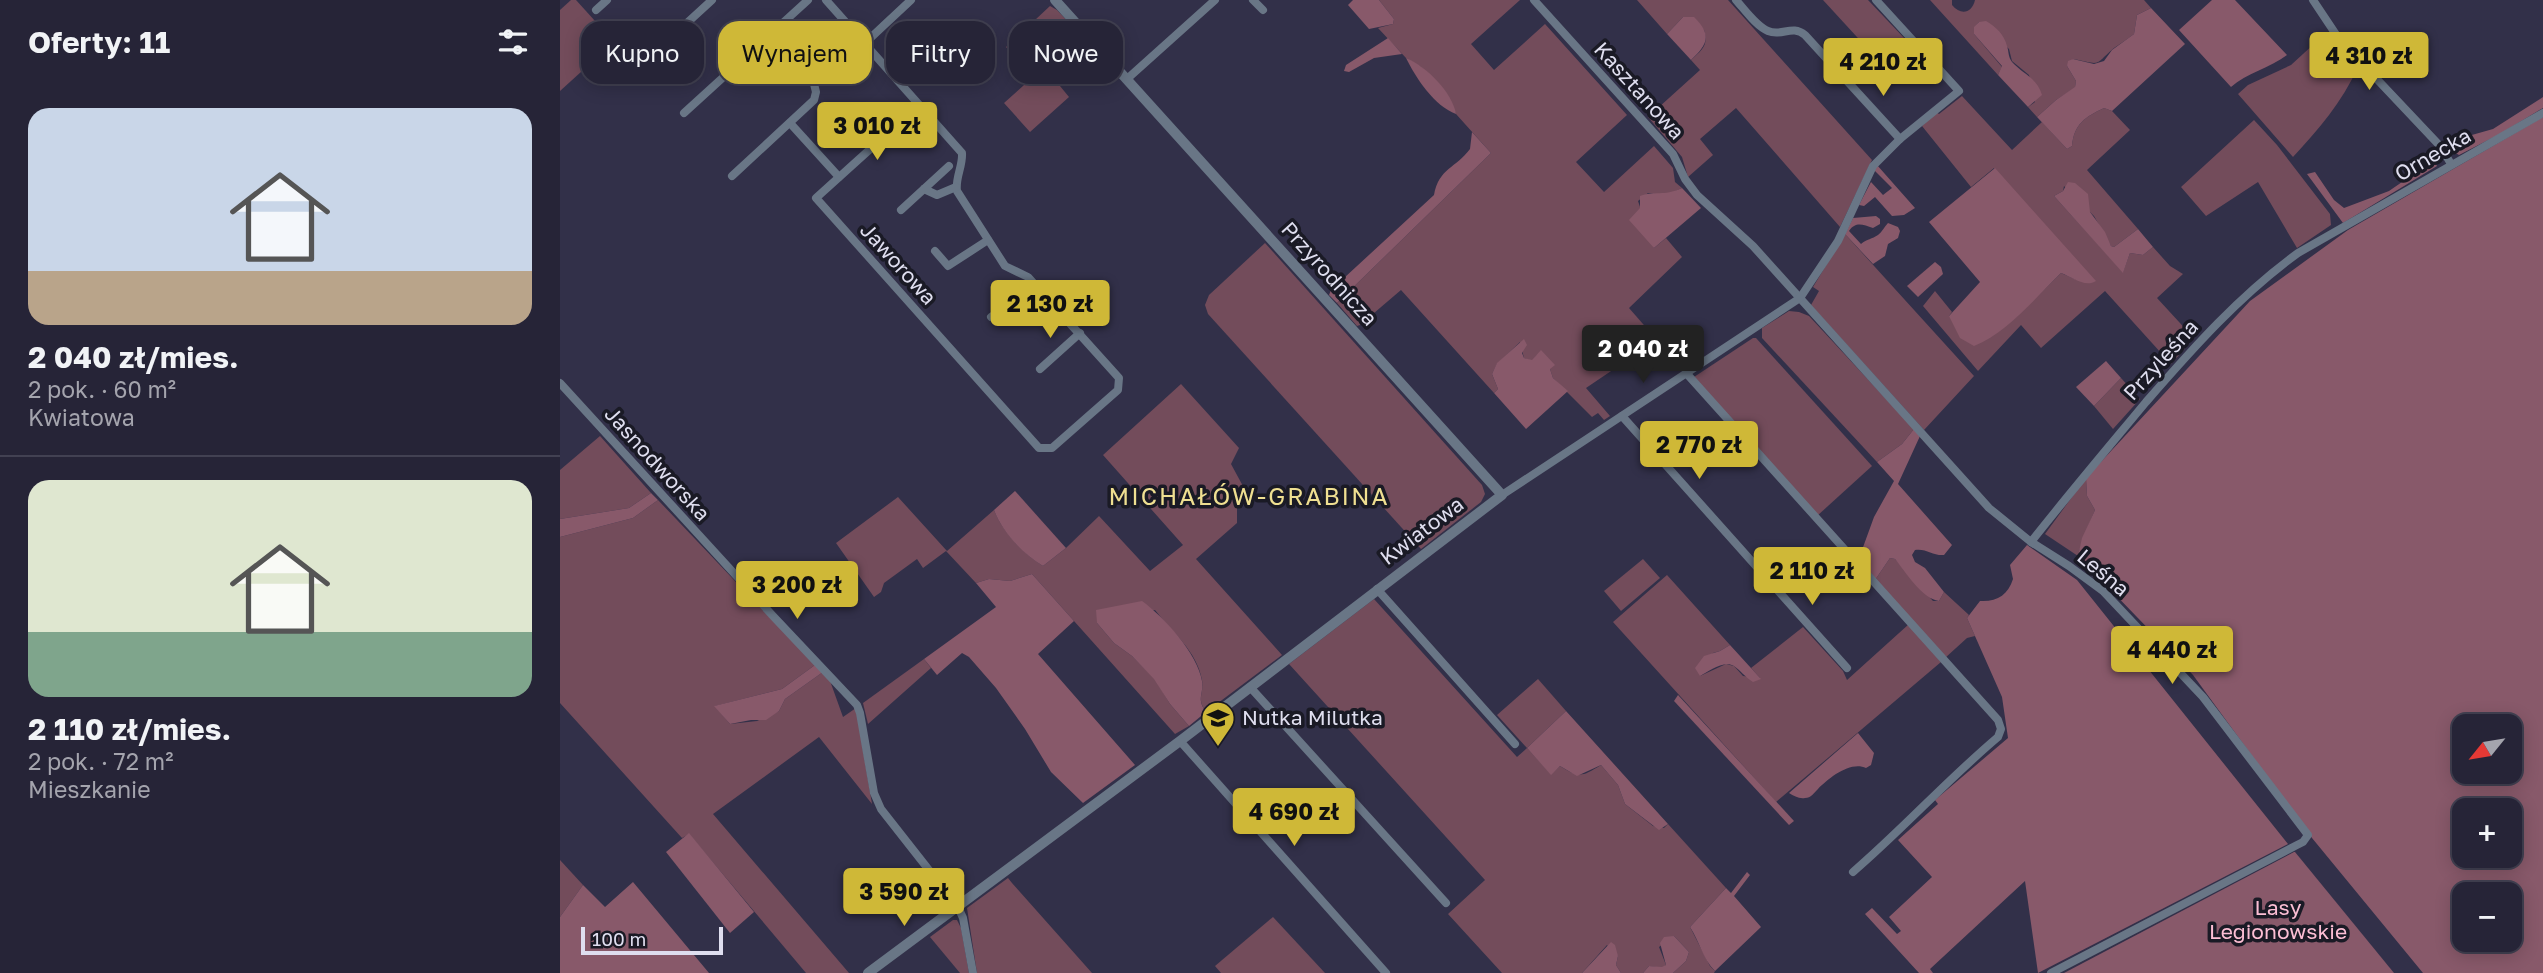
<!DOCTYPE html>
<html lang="pl">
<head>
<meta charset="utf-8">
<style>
  :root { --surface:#262437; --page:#2e2c3f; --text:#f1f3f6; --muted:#a4a4ad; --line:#424152; --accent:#cfb837 }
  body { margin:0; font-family:"Golos Text",sans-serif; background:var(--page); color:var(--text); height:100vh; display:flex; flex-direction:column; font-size:26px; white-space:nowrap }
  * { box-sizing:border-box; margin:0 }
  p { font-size:23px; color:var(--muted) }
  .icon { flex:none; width:38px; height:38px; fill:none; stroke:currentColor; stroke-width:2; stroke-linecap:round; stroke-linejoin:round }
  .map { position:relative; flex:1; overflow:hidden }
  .sheet { display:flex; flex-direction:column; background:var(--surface); width:560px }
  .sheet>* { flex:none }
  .top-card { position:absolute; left:21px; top:21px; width:665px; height:63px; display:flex; gap:14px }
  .needle { width:46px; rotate:240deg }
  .controls { position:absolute; left:1892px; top:714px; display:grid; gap:14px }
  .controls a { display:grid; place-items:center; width:70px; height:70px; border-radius:14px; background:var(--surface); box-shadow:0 4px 18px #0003,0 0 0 2px var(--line); font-size:35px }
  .scale { position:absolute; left:21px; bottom:18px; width:142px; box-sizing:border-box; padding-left:7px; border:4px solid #dfdeef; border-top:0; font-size:19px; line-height:24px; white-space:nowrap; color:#dfdeef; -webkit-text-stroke:5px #1a1a25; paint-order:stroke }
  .price { position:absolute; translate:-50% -60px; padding:0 16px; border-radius:7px; background:var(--accent); color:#111; font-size:23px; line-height:46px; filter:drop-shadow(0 2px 4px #0008) }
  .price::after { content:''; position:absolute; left:50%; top:42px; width:21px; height:16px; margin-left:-10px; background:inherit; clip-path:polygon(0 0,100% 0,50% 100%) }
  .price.active { background:#222; color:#fff }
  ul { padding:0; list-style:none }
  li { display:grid; align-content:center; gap:14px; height:371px; padding:0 28px }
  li+li { border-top:2px solid var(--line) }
  li span { display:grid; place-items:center; height:217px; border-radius:21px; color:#555 }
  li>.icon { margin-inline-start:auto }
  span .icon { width:126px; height:126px; fill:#fffc; stroke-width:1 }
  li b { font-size:30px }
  h2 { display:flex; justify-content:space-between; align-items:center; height:84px; padding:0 28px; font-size:30px }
  .tag { padding:0 24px; border-radius:21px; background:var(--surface); box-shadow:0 4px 18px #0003,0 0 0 2px var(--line); font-size:24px; line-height:63px }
  .tag.active { background:var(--accent); color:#111 }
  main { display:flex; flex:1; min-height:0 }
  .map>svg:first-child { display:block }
  .green { fill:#734c5b }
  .forest { fill:#88596a; fill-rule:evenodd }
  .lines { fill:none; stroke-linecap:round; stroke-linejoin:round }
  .minor { stroke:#697686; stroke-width:8 }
  .tertiary { stroke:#697686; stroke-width:10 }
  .labels { text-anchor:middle; stroke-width:7; stroke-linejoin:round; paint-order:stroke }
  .street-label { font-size:21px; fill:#dfdeef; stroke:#1a1a25 }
  .poi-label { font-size:21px; fill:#dfdeef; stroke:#1a1a25; text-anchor:start }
  .park-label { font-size:21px; fill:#fcbed4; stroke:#1a1a25 }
  .quarter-label { font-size:24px; letter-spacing:2px; fill:#efdf91; stroke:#1a1a25 }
</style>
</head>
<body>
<main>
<section class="sheet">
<h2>Oferty: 11<svg class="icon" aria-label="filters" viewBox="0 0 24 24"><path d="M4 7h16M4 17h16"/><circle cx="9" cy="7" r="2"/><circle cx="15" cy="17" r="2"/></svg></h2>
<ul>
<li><span style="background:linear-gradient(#c9d6e8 75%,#b9a48a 0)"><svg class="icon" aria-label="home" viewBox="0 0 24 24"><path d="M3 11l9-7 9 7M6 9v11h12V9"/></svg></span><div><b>2 040 zł/mies.</b><p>2 pok. · 60 m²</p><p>Kwiatowa</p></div></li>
<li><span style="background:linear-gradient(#dfe7d0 70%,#7fa58c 0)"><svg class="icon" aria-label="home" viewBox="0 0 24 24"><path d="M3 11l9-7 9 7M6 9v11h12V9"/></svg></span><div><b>2 110 zł/mies.</b><p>2 pok. · 72 m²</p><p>Mieszkanie</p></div></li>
</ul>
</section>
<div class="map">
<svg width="1983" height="973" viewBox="0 0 1983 973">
  <rect width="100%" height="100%" fill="#323049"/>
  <!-- green -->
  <g class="green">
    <polygon points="11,0 16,0 54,42 0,91 0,10"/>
    <polygon points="819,0 960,0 911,44 934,70 985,24 1067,115 1016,162 1044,192 1094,146 1113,168 1115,182 1122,188 1107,195 1088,193 1078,201 1094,248 1106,238 1122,257 1069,308 1097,340 1026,388 1050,416 1044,420 1038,413 1032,417 993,378 990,369 977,355 972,361 964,358 960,342 937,364 932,374 938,389 934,393 841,290 800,325 797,326 777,303 931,153 896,114 882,88 861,67 846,58 818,28 833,24 834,19"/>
    <path d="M1077,0H1168L1312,160L1280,227L1176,108L1140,139L1153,155L1128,177L1122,157L1088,117L1140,70L1131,60C1142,50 1149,45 1144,30L1123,17L1107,34Z"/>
    <polygon points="1263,0 1308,0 1345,39 1319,61"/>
    <path d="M1370,0H1392V5C1401,16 1412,13 1415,0H1584L1591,8L1577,15L1574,34C1568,39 1561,43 1554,48C1533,66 1543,65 1513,59L1507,66L1516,81L1515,88L1496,100L1477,117L1468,107L1475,102L1469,75L1452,61L1449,49L1419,22L1414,28V34L1442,67L1438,75Z"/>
    <polygon points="490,6 497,10 528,43 491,75 509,97 470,132 444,103 473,77 446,47"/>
    <path d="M1767,32L1798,67C1782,102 1759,129 1733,157L1678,94L1688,85L1731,65Z"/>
    <path d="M1402,96L1452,150L1482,122L1507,149L1512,146C1514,124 1525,117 1544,108L1552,111L1570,130L1527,170L1578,229L1554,247L1551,246L1534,216L1504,186L1503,191L1494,196L1563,272L1570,253L1583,255L1593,247L1610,266L1623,274L1597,298L1631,335L1626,342L1629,344L1611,364L1545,291L1481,348L1461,325L1418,371L1363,306L1375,291L1392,312L1389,316L1455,318L1501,273L1517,280L1434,168L1411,187L1362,126L1376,112L1379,114Z"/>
    <polygon points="1694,120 1717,145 1770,214 1771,225 1737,248 1698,182 1646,216 1621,187"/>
    <polygon points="1285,234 1414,376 1364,430 1251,305 1259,291 1253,287"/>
    <polygon points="705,243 922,485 925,494 921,502 861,549 648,314 645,305 649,295"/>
    <polygon points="1229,311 1239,312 1249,316 1354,429 1342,444 1317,462 1202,338 1202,328"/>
    <polygon points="1193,338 1196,338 1312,466 1257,516 1134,377"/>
    <polygon points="1561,378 1580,399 1553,429 1534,406"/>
    <path d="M621,384L679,448L671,464L684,488L677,506V523L636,559L722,655L646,712C636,698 644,695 642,680C637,651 612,632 595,610L537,623L554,643L572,656L595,679L610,704L629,726L615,734L472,574L450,581L429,579L416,583L386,551L363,568L357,559L324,583L321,592L314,597L276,543L338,497L387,551L434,510C442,531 463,554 483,566L506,548L539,516L590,571L623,545L543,455Z"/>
    <polygon points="40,436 91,493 69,508 0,519 0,470"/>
    <polygon points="1526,478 1527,496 1535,510 1523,538 1518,556 1485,534"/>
    <polygon points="98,500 255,665 222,689 155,706 170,724 197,721 219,711 225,699 263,672 269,678 283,717 296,708 312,804 259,737 153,814 289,973 246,973 129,834 122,838 0,703 0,537 73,518"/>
    <polygon points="1330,558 1335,559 1373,601 1379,601 1384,592 1409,615 1407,618 1415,636 1407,638 1385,658 1315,580"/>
    <polygon points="1083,559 1100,578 1061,611 1044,591"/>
    <polygon points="1107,575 1170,645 1160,651 1153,653 1140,676 1166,664 1174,666 1183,676 1200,678 1191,668 1243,627 1283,671 1287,680 1349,624 1381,662 1216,802 1053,622"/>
    <path d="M814,599L957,757L967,748L937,715L978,679L1006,711L967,748L991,774L1000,766C1019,778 1022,777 1041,765L1058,785L1065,804L1093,826L1104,828L1108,824L1166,888L1130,927L1150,966L1155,971L1154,973H1113L1126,961L1129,952L1114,936L1099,947L1106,965L1103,968L1089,966L1083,973H1061L1056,965L1058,956L1047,945L1022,973H942L888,914L925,880L729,664Z"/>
    <polygon points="364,659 371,668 308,724 303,703"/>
    <polygon points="0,860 23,885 0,917"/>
    <polygon points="448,878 452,883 532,973 417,973 407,908"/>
    <polygon points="713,917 765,973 661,973 655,966"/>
    <polygon points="393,920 397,920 401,928 409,973 400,973 370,937"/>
  </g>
  <!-- forest -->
  <g class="forest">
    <polygon points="793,0 819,0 834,19 833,24 809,29 788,5"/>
    <path d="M1652,0H1675L1727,55C1710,68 1686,73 1671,87L1619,30Z"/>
    <path d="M1591,8L1625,44L1552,111L1544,108C1525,117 1514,124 1512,146L1507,149L1477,117L1496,100L1515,87L1516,81L1507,66L1508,61L1513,59L1534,64L1544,61L1552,50L1574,34L1577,15Z"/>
    <path d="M1123,17H1134C1152,35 1148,44 1131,60L1107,34Z"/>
    <path d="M1426,21C1436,27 1444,34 1447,46C1449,52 1448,57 1452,62C1463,74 1477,78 1482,95L1468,107L1438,75L1442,66L1414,34V27L1419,22Z"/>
    <polygon points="828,38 842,54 814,58 789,72 784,71 786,65"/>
    <path d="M846,58C867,67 892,92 896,114C874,106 856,78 846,58Z"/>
    <polygon points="1983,97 1983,108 1940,134 1899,155 1892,151 1887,142 1933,129"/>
    <path d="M1983,117V973H1863L1752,838L1633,675L1518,556L1522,538L1535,510L1527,496L1526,478L1690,301L1788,230ZM1904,726H1950V772H1904ZM1904,810H1950V856H1904ZM1904,894H1950V940H1904Z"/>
    <path d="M912,132L931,153L777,303L769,295L771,290L874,195C879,168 896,168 910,149Z"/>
    <polygon points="1874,160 1877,166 1783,223 1747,174 1755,172 1774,200 1784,208 1829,191"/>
    <polygon points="1317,165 1355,208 1344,215 1332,216 1315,197 1304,206 1299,205 1311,182 1323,195 1332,188 1314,170"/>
    <path d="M1435,168L1536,281C1525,288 1512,277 1501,273C1475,298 1448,332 1414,346L1400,338L1389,316L1420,282L1369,222Z"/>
    <polygon points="1508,182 1515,183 1528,194 1530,212 1545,232 1551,246 1554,247 1578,229 1593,247 1583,255 1570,253 1563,273 1494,196 1503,191"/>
    <path d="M1122,188L1141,208L1094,248L1069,220L1080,208V196C1097,190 1102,197 1122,188Z"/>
    <path d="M1316,216L1320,219V224L1313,228C1303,225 1296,221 1289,231L1301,244C1307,239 1312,239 1318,235C1322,232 1324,227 1328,223L1338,227L1340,231L1338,238L1328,244L1325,256L1313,264L1285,234L1293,218Z"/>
    <polygon points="1375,262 1381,267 1383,274 1358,297 1347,286"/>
    <polygon points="964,339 967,345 962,353 964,358 972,360 981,350 995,365 990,369 993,378 1008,391 966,429 934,393 938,389 932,374 937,363"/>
    <polygon points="1546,361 1561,378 1534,406 1516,387"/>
    <path d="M1354,429L1360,436L1338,484L1392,545L1384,555C1373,556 1366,548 1355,550L1352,555L1355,562L1365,568L1384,592L1379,601C1362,599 1345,571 1335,559L1330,558L1315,580L1298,561L1314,517L1334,481L1317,462L1342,444Z"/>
    <path d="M455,491L506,548L483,566C463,554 442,532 434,510Z"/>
    <polygon points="91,493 98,500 73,518 0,537 0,519 69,508"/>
    <path d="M1467,545L1517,580L1728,844L1478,973L1465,881L1370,969L1373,973H1359L1305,914L1312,908L1337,934L1341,931L1329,917L1372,877L1338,840L1378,804L1375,800L1448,738L1442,697L1407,618L1420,601C1437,602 1448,595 1453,579L1450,565Z"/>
    <polygon points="472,574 514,621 478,654 575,765 523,803 491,772 465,729 436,688 409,657 402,653 377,675 364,659 436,607 416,583 429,579 450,581"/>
    <path d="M582,601C603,616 638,654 642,681C644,695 636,698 646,712L629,726L610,704L594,679L572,656L554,643L537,623L536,610Z"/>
    <path d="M1170,645L1201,679L1193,682C1185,677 1180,670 1174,666C1164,660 1148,672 1140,676L1135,668L1144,656L1160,651Z"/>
    <polygon points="255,665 263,672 225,699 219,711 206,720 191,720 170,724 154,706 222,689"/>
    <polygon points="1118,695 1234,821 1229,825 1114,701"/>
    <polygon points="1006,711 1108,824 1099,830 1065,804 1058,785 1041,765 1017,776 1000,766 991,775 967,748"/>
    <path d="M1298,733L1314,753L1311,765L1306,768C1290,761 1269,778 1258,789C1254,793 1251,798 1245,798C1239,799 1234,796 1229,793Z"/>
    <polygon points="129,833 194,912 170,933 106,852"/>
    <polygon points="1735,852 1834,973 1504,973 1734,852"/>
    <path d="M1187,872L1190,875L1174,896L1201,927L1155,971C1142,958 1140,942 1130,927L1166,888L1171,893Z"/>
    <polygon points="73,882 149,973 0,973 0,917 23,885 45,907"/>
    <polygon points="1114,936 1129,952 1126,961 1113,973 1083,973 1089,966 1102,967 1106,965 1100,943 1104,937"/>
    <polygon points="1051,942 1055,945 1058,956 1056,965 1061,973 1022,973"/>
  </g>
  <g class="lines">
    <!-- minor -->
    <g class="minor">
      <path d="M266,0L402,153C403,166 395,178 397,191L445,266L468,277L559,378L558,390L492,448H479L256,198L359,105"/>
      <polyline points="693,0 703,10"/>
      <polyline points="974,0 1113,154 1125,179 1137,195 1193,246 1429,508 1471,542 1509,566 1543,591 1643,697 1748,835 1743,842 1737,845 1491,973"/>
      <path d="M1176,0C1185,10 1196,26 1208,31C1222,37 1232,24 1245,35L1340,139"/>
      <polyline points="1753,0 1779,39 1881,147 1891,164"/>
      <polyline points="36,10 47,0"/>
      <polyline points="305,43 351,0"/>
      <polyline points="80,66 152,0"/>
      <polyline points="567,79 655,0"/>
      <polyline points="124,113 248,0"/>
      <polyline points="230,123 279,177"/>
      <polyline points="172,176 254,100 256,92 254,84 210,34"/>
      <polyline points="364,189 377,195 396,187"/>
      <polyline points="341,210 389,166"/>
      <polyline points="375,251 388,266 428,240"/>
      <polyline points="431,317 476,285"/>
      <polyline points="480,369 520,333"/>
      <path d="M1127,374L1438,720L1441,729L1438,737C1387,780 1343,829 1293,872"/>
      <polyline points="0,383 213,616 297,705 300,713 314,793 321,809 398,907 403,918 413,973"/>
      <polyline points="1062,416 1287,668"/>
      <polyline points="942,495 1240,298 1278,241 1313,166 1340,139 1399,91 1316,0"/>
      <path d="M1471,542C1508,495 1547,449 1586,402C1633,348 1680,295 1738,253L1983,113"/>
      <polyline points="817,589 955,744"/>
      <polyline points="690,687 886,903"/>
      <polyline points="620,741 826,973"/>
    </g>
    <!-- tertiary -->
    <polyline class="tertiary" points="308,973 620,741 942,495 495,0"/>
  </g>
  <!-- icons -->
  <defs>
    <symbol id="school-pin" viewBox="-11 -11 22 30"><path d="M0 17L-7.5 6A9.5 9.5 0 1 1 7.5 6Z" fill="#cfb837" stroke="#1a1a25"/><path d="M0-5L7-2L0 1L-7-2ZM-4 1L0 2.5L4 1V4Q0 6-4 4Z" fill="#111"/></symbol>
  </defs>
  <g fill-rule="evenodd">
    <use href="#school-pin" x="639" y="699" width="38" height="52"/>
  </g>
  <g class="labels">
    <!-- street labels -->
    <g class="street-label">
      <text transform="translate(1079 91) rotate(48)" y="7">Kasztanowa</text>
      <text transform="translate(1873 155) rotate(-30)" y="7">Ornecka</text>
      <text transform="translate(338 264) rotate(48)" y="7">Jaworowa</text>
      <text transform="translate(769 274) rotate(48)" y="7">Przyrodnicza</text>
      <text transform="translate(1601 360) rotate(-48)" y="7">Przyleśna</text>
      <text transform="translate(97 464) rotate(48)" y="7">Jasnodworska</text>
      <text transform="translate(862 531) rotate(-37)" y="7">Kwiatowa</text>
      <text transform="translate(1543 573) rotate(40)" y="7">Leśna</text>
    </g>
    <!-- poi labels -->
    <g class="poi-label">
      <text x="682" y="725">Nutka Milutka</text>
    </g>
    <!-- park labels -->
    <g class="park-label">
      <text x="1718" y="915">Lasy<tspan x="1718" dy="24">Legionowskie</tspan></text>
    </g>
    <!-- quarter labels -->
    <g class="quarter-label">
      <text x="689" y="505">MICHAŁÓW-GRABINA</text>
    </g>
  </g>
</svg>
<div class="controls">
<a><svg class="needle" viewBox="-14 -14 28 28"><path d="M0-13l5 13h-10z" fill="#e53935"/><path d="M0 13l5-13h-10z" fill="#a4a4ad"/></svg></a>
<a>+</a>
<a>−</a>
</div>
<div class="scale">100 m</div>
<b class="price" style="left:1809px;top:92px">4 310 zł</b>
<b class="price" style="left:1323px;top:98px">4 210 zł</b>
<b class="price" style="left:317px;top:162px">3 010 zł</b>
<b class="price" style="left:490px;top:340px">2 130 zł</b>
<b class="price active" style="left:1083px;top:385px">2 040 zł</b>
<b class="price" style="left:1139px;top:481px">2 770 zł</b>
<b class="price" style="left:1252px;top:607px">2 110 zł</b>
<b class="price" style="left:237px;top:621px">3 200 zł</b>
<b class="price" style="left:1612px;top:686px">4 440 zł</b>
<b class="price" style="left:734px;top:848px">4 690 zł</b>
<b class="price" style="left:344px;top:928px">3 590 zł</b>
<div class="top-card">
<a class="tag">Kupno</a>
<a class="tag active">Wynajem</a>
<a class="tag">Filtry</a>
<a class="tag">Nowe</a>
</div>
</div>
</main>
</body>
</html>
